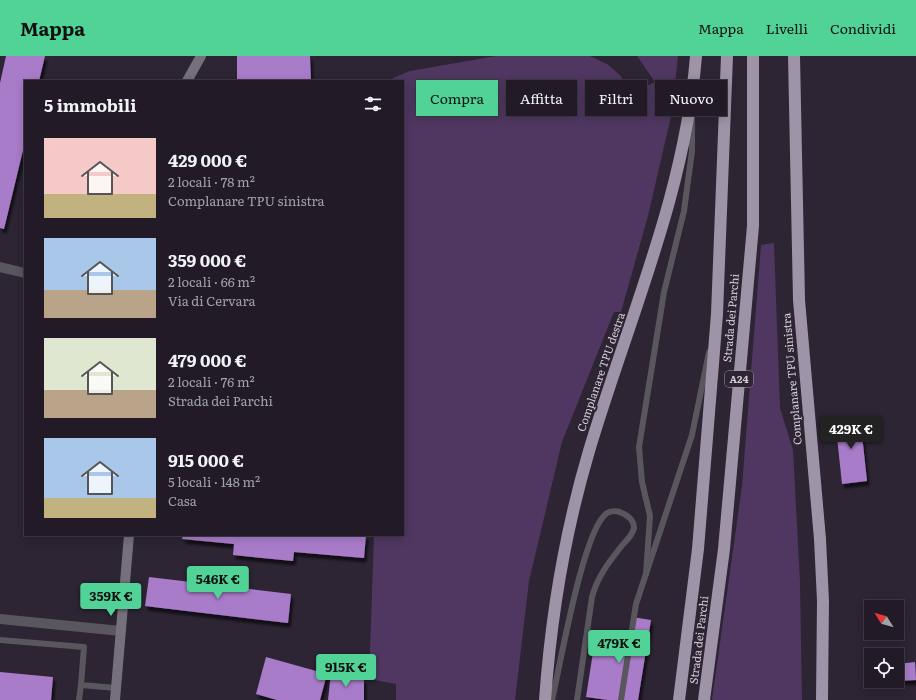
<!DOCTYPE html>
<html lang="it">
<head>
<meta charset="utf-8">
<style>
  :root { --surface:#221b27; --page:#2a242f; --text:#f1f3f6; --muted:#a2a1a7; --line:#3f3944; --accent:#51d397 }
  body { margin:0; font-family:Literata,serif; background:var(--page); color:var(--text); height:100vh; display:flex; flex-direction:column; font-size:15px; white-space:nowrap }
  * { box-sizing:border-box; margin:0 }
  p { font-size:13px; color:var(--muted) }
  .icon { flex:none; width:22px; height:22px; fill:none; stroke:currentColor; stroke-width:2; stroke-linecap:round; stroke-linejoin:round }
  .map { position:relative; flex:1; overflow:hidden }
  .panel { position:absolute; left:24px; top:24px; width:380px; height:456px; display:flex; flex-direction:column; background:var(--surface); border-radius:0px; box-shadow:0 2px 10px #0003,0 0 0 1px var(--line) }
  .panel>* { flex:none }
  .banner { position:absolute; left:416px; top:24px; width:380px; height:36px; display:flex; gap:8px }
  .needle { width:26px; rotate:307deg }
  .buttons { position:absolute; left:864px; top:544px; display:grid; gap:8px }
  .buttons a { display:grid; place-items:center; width:40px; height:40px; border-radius:0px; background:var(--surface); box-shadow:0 2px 10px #0003,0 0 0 1px var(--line); font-size:20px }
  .price { position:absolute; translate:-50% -34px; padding:0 9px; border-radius:4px; background:var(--accent); color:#111; font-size:13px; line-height:26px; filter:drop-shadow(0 1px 2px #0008) }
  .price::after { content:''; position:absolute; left:50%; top:24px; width:12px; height:9px; margin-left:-6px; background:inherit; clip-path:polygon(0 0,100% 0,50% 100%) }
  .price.on { background:#222; color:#fff }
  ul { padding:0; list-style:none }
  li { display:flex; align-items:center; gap:12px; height:100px; padding:0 20px }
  li span { display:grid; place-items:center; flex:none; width:112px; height:80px; border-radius:0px; color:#555 }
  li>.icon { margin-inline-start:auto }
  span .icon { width:48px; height:48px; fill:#fffc; stroke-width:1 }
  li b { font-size:17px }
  h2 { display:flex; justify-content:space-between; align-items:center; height:48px; padding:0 20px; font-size:17px }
  .tag { padding:0 14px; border-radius:0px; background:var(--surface); box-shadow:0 2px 10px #0003,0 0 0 1px var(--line); font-size:14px; line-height:36px }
  .tag.on { background:var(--accent); color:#111 }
  header { display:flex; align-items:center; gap:24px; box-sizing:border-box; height:56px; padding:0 20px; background:var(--accent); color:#111 }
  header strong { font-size:19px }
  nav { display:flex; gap:22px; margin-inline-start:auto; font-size:14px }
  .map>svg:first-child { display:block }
  .green { fill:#4f3761 }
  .building { fill:#a97cca; filter:url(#shadow) }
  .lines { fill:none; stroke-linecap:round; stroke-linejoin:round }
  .lane { stroke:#5a565e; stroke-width:6 }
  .street { stroke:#5a565e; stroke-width:10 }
  .secondary { stroke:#766f7c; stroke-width:10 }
  .highway { stroke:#9e93a7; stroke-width:12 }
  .labels { text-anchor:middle; stroke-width:4; stroke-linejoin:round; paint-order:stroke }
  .shield { fill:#2d2434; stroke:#a29ca8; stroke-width:1 }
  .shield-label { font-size:10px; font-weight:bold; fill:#d4cfd9 }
  .street-label { font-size:11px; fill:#d4cfd9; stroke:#2d2434 }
</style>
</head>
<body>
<header>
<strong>Mappa</strong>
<nav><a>Mappa</a><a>Livelli</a><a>Condividi</a></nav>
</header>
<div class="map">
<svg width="916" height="644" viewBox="0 0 916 644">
  <defs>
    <filter id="shadow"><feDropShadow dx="2.5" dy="4.5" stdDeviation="1" flood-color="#0009"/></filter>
  </defs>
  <rect width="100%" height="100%" fill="#2d2434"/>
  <!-- green -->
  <g class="green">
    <polygon points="496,0 590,0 607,8 621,20 635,51 635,35 655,26 637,0 678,0 672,56 648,160 621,256 614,256 562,386 529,525 515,644 396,644 396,628 369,623 374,479 403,479 403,25 392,25 393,22 410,15"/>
    <polygon points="774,187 780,352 793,394 800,525 802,644 712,644 742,430 761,189"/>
  </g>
  <!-- building -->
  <g class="building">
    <polygon points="6,0 45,0 39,25 25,25 25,86 4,173 0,172 0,27"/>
    <polygon points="237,0 310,0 311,25 237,25"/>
    <polygon points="860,360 867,425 842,428 835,362"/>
    <polygon points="183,479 366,479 364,502 294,496 293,505 233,499 234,488 182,483"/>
    <polygon points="149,521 291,538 288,567 145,550"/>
    <polygon points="632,561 651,564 638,644 608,644 586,641 596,577 629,581"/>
    <polygon points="266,601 327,618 320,644 277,644 256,638"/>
    <polygon points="915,606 916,624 897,625 897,608"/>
    <polygon points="0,616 53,621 51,644 0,644"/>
    <polygon points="331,617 364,623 364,644 328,644"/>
  </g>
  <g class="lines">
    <!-- lane -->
    <g class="lane">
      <polyline points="646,518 650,460 642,426 639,391 664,236 684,155 692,95 692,63"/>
      <polyline points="0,584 84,591 81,629 116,632"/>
      <polyline points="79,644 81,629"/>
      <path d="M552,644C560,611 583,473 607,457C612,454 619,455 624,458C630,461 634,465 634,472C632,481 625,485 620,492C608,507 597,522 592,541L577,644"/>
      <polyline points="621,644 636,548 692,379 709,296"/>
    </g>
    <!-- street -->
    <g class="street">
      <polyline points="0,211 25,217"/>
      <polyline points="0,563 121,575"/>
    </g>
    <!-- secondary -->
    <g class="secondary">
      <polyline points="187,25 201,0"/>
      <polyline points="115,644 129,479"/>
    </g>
    <!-- highway -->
    <g class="highway">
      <polyline points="794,0 799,244 820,483 823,545 822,644"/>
      <path d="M545,644C551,560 565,476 589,395C628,264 685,138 696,0"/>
      <polyline points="679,644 698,493 717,258 727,0"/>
      <polyline points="704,644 724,493 753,170 753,0"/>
    </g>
  </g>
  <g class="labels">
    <!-- shield labels -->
    <rect class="shield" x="725" y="315" width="28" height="16" rx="3"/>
    <g class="shield-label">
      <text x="739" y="327">A24</text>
    </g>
    <!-- street labels -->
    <g class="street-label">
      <text transform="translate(731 262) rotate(-85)" y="4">Strada dei Parchi</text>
      <text transform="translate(601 316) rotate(-71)" y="4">Complanare TPU destra</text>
      <text transform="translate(792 323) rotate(-95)" y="4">Complanare TPU sinistra</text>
      <text transform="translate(699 584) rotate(-83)" y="4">Strada dei Parchi</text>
    </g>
  </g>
</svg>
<div class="buttons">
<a><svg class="needle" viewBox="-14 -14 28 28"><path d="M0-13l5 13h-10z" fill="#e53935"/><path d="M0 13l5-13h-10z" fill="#a2a1a7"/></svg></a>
<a><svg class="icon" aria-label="locate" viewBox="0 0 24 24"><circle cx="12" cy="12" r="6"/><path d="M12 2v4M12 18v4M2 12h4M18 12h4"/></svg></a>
</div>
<b class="price on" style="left:851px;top:394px">429K €</b>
<b class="price" style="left:218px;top:544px">546K €</b>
<b class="price" style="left:111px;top:561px">359K €</b>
<b class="price" style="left:619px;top:608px">479K €</b>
<b class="price" style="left:346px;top:632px">915K €</b>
<div class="banner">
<a class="tag on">Compra</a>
<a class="tag">Affitta</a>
<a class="tag">Filtri</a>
<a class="tag">Nuovo</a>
</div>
<section class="panel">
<h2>5 immobili<svg class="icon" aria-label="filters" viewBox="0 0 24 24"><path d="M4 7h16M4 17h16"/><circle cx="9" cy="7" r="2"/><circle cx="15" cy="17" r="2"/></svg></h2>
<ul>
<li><span style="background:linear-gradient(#f6c9c9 70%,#c2b280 0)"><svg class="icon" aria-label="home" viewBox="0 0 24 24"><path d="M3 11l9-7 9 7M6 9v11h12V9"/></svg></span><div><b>429 000 €</b><p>2 locali · 78 m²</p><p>Complanare TPU sinistra</p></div></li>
<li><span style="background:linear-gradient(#a9c7e8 65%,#b9a48a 0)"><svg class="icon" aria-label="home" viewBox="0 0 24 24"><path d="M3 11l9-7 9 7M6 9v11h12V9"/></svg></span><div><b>359 000 €</b><p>2 locali · 66 m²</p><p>Via di Cervara</p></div></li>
<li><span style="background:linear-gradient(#dfe7d0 65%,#b9a48a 0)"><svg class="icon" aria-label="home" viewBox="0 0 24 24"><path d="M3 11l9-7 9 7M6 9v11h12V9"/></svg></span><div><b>479 000 €</b><p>2 locali · 76 m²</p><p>Strada dei Parchi</p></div></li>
<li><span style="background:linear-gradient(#a9c7e8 75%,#c2b280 0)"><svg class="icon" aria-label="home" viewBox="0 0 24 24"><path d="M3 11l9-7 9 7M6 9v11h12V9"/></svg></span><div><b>915 000 €</b><p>5 locali · 148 m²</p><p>Casa</p></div></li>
</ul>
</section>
</div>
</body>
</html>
